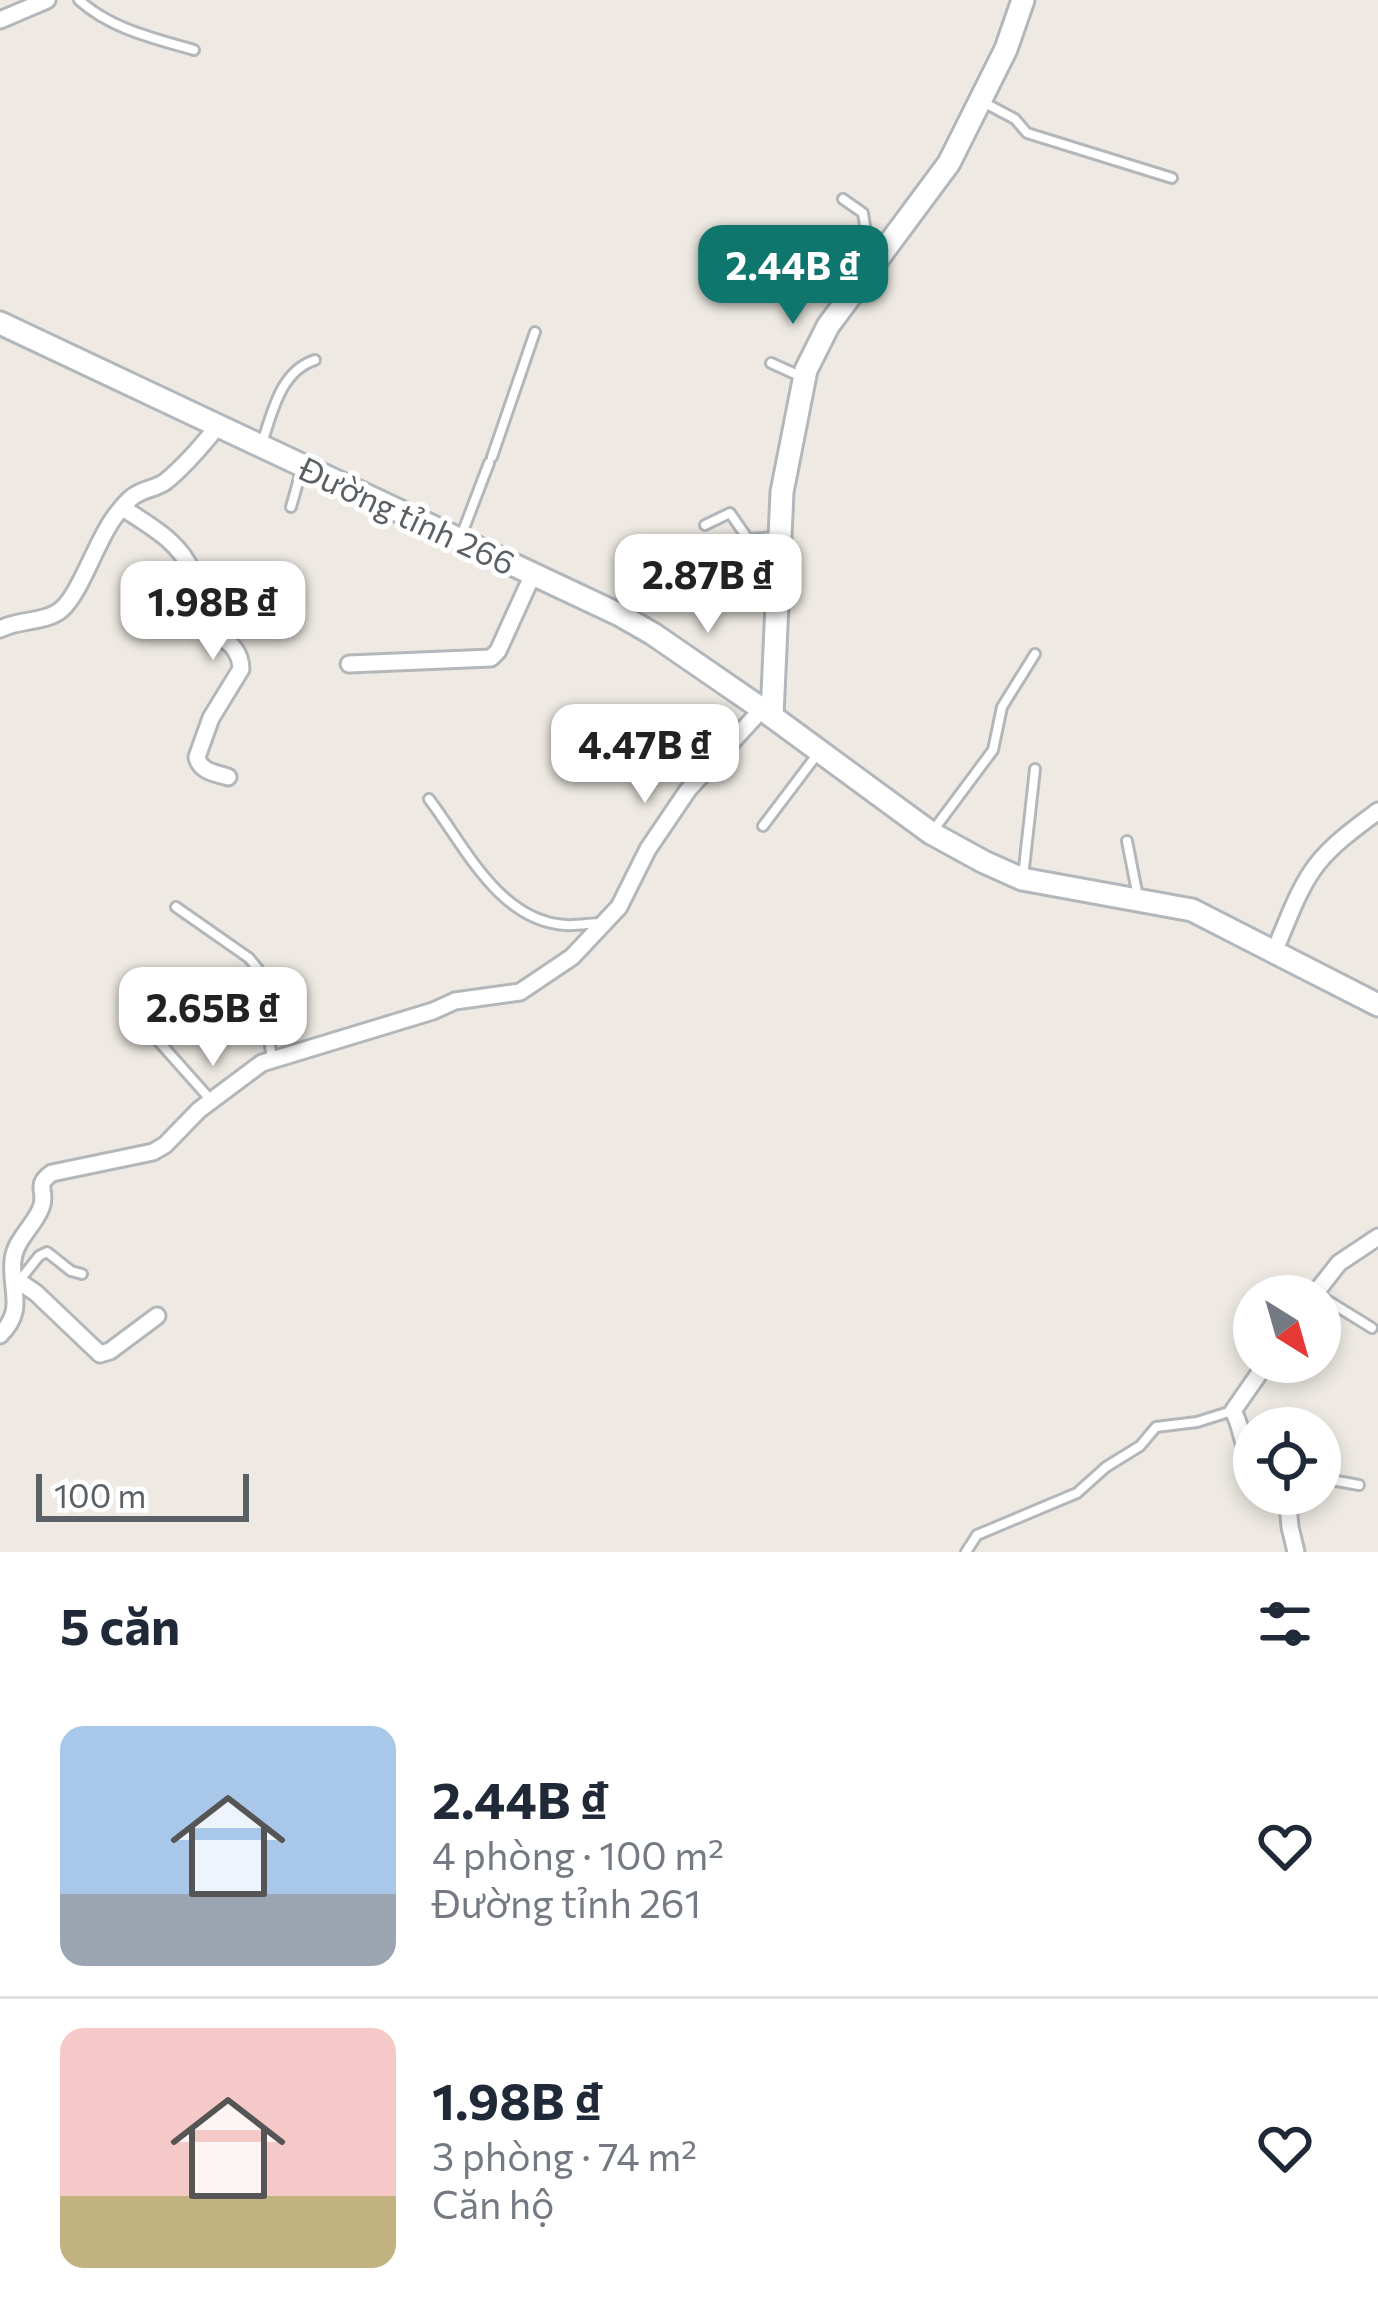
<!DOCTYPE html>
<html lang="vi">
<head>
<meta charset="utf-8">
<style>
  :root { --surface:#fff; --page:#f6f6f7; --text:#1f2937; --muted:#747a83; --line:#e0e1e3; --accent:#0f766e }
  body { margin:0; font-family:Commissioner,sans-serif; background:var(--page); color:var(--text); height:100vh; display:flex; flex-direction:column; font-size:45px; white-space:nowrap }
  * { box-sizing:border-box; margin:0 }
  p { font-size:39px; color:var(--muted) }
  .icon { flex:none; width:66px; height:66px; fill:none; stroke:currentColor; stroke-width:2; stroke-linecap:round; stroke-linejoin:round }
  .map { position:relative; height:1552px; overflow:hidden }
  .side { display:flex; flex-direction:column; background:var(--surface); flex:1 }
  .side>* { flex:none }
  .needle { width:78px; rotate:143deg }
  .fabs { position:absolute; left:1233px; top:1275px; display:grid; gap:24px }
  .fabs a { display:grid; place-items:center; width:108px; height:108px; border-radius:50%; background:var(--surface); box-shadow:0 6px 18px #0003; font-size:60px }
  .scale { position:absolute; left:36px; bottom:30px; width:213px; box-sizing:border-box; padding-left:12px; border:6px solid #5b6064; border-top:0; font-size:33px; line-height:42px; white-space:nowrap; color:#5b6064; -webkit-text-stroke:9px #fff; paint-order:stroke }
  .price { position:absolute; translate:-50% -102px; padding:0 27px; border-radius:24px; background:#fff; color:#222; font-size:39px; line-height:78px; filter:drop-shadow(0 3px 6px #0008) }
  .price::after { content:''; position:absolute; left:50%; top:72px; width:36px; height:27px; margin-left:-18px; background:inherit; clip-path:polygon(0 0,100% 0,50% 100%) }
  .price.active { background:var(--accent); color:#fff }
  ul { padding:0; list-style:none }
  li { display:flex; align-items:center; gap:36px; height:300px; padding:0 60px }
  li+li { border-top:3px solid var(--line) }
  li span { display:grid; place-items:center; flex:none; width:336px; height:240px; border-radius:24px; color:#555 }
  li>.icon { margin-inline-start:auto }
  span .icon { width:144px; height:144px; fill:#fffc; stroke-width:1 }
  li b { font-size:51px }
  h2 { display:flex; justify-content:space-between; align-items:center; height:144px; padding:0 60px; font-size:51px }
  .map>svg:first-child { display:block }
  .lines { fill:none; stroke-linecap:round; stroke-linejoin:round }
  .lane-casing { stroke:#b4b7ba; stroke-width:14 }
  .street-casing { stroke:#b4b7ba; stroke-width:21 }
  .secondary-casing { stroke:#b2b7bb; stroke-width:27 }
  .lane { stroke:#fff; stroke-width:8 }
  .street { stroke:#fff; stroke-width:15 }
  .secondary { stroke:#fff; stroke-width:21 }
  .labels { text-anchor:middle; stroke-width:10; stroke-linejoin:round; paint-order:stroke }
  .street-label { font-size:33px; fill:#5b6064; stroke:#fff }
</style>
</head>
<body>
<div class="map">
<svg width="1378" height="1552" viewBox="0 0 1378 1552">
  <rect width="100%" height="100%" fill="#eeeae3"/>
  <g class="lines">
    <defs>
      <g id="lane">
        <path d="M79,0C111,29 153,38 194,50"/>
        <polyline points="981,101 1015,119 1027,133 1172,178"/>
        <polyline points="843,199 863,213 866,232 883,250"/>
        <polyline points="771,363 802,377"/>
        <path d="M263,440C273,410 281,371 315,360"/>
        <polyline points="492,457 535,332"/>
        <polyline points="291,507 302,468"/>
        <polyline points="705,525 730,513 748,539 778,537"/>
        <polyline points="460,539 489,463"/>
        <path d="M429,799C464,845 499,921 565,925C577,926 591,923 603,923"/>
        <polyline points="763,826 819,752"/>
        <polyline points="932,832 993,750 1002,707 1035,654"/>
        <polyline points="1127,841 1138,897"/>
        <polyline points="1023,877 1035,769"/>
        <polyline points="176,907 249,958 258,969 272,1059"/>
        <polyline points="131,995 133,1009 138,1018 210,1099"/>
        <polyline points="20,1280 39,1256 47,1252 71,1271 82,1274"/>
        <polyline points="1317,1294 1372,1328"/>
        <polyline points="1320,1478 1359,1485"/>
        <polyline points="966,1552 977,1535 1077,1493 1106,1467 1140,1446 1156,1427 1197,1422 1232,1411"/>
      </g>
      <g id="street">
        <polyline points="0,20 47,0"/>
        <path d="M123,508C148,525 180,541 192,572C197,586 196,604 203,618C213,639 240,639 241,669L211,718L197,757C200,772 216,773 228,777"/>
        <path d="M0,629C19,619 46,623 62,609C80,593 96,543 113,519C119,511 129,497 139,493C149,488 156,488 165,482C185,466 201,447 217,427"/>
        <polyline points="349,664 491,658 498,651 533,574"/>
        <path d="M1274,952C1287,923 1298,888 1318,863C1335,842 1357,827 1378,811"/>
        <polyline points="14,1278 36,1293 100,1354 110,1351 157,1316"/>
        <polyline points="1313,1296 1339,1263 1378,1237"/>
        <path d="M0,1335C26,1309 10,1292 13,1260C15,1240 34,1226 41,1208C48,1191 33,1186 52,1173L153,1152L165,1145L199,1110L262,1063L433,1011L455,1001L520,992L572,957L619,907L648,849L688,790L762,709"/>
        <path d="M1254,1459C1240,1445 1243,1428 1233,1411L1267,1362"/>
        <polyline points="1287,1494 1290,1527 1296,1552"/>
      </g>
      <g id="secondary">
        <polyline points="0,323 620,615 653,634 762,709 931,833 984,862 1022,879 1192,910 1378,1005"/>
        <polyline points="772,716 782,492 806,370 828,326 949,163 1006,49 1023,0"/>
      </g>
    </defs>
    <!-- lane casing -->
    <use href="#lane" class="lane-casing"/>
    <!-- street casing -->
    <use href="#street" class="street-casing"/>
    <!-- secondary casing -->
    <use href="#secondary" class="secondary-casing"/>
    <!-- lane -->
    <use href="#lane" class="lane"/>
    <!-- street -->
    <use href="#street" class="street"/>
    <!-- secondary -->
    <use href="#secondary" class="secondary"/>
  </g>
  <g class="labels">
    <!-- street labels -->
    <g class="street-label">
      <text transform="translate(407 516) rotate(25)" y="12">Đường tỉnh 266</text>
    </g>
  </g>
</svg>
<div class="fabs">
<a><svg class="needle" viewBox="-14 -14 28 28"><path d="M0-13l5 13h-10z" fill="#e53935"/><path d="M0 13l5-13h-10z" fill="#747a83"/></svg></a>
<a><svg class="icon" aria-label="locate" viewBox="0 0 24 24"><circle cx="12" cy="12" r="6"/><path d="M12 2v4M12 18v4M2 12h4M18 12h4"/></svg></a>
</div>
<div class="scale">100 m</div>
<b class="price active" style="left:793px;top:327px">2.44B ₫</b>
<b class="price" style="left:708px;top:636px">2.87B ₫</b>
<b class="price" style="left:213px;top:663px">1.98B ₫</b>
<b class="price" style="left:645px;top:806px">4.47B ₫</b>
<b class="price" style="left:213px;top:1069px">2.65B ₫</b>
</div>
<section class="side">
<h2>5 căn<svg class="icon" aria-label="filters" viewBox="0 0 24 24"><path d="M4 7h16M4 17h16"/><circle cx="9" cy="7" r="2"/><circle cx="15" cy="17" r="2"/></svg></h2>
<ul>
<li><span style="background:linear-gradient(#a9c7e8 70%,#9aa5b1 0)"><svg class="icon" aria-label="home" viewBox="0 0 24 24"><path d="M3 11l9-7 9 7M6 9v11h12V9"/></svg></span><div><b>2.44B ₫</b><p>4 phòng · 100 m²</p><p>Đường tỉnh 261</p></div><svg class="icon" aria-label="heart" viewBox="0 0 24 24"><path d="M12 20l-8-8c-3-5 5-10 8-4 3-6 11-1 8 4z"/></svg></li>
<li><span style="background:linear-gradient(#f6c9c9 70%,#c2b280 0)"><svg class="icon" aria-label="home" viewBox="0 0 24 24"><path d="M3 11l9-7 9 7M6 9v11h12V9"/></svg></span><div><b>1.98B ₫</b><p>3 phòng · 74 m²</p><p>Căn hộ</p></div><svg class="icon" aria-label="heart" viewBox="0 0 24 24"><path d="M12 20l-8-8c-3-5 5-10 8-4 3-6 11-1 8 4z"/></svg></li>
</ul>
</section>
</body>
</html>
